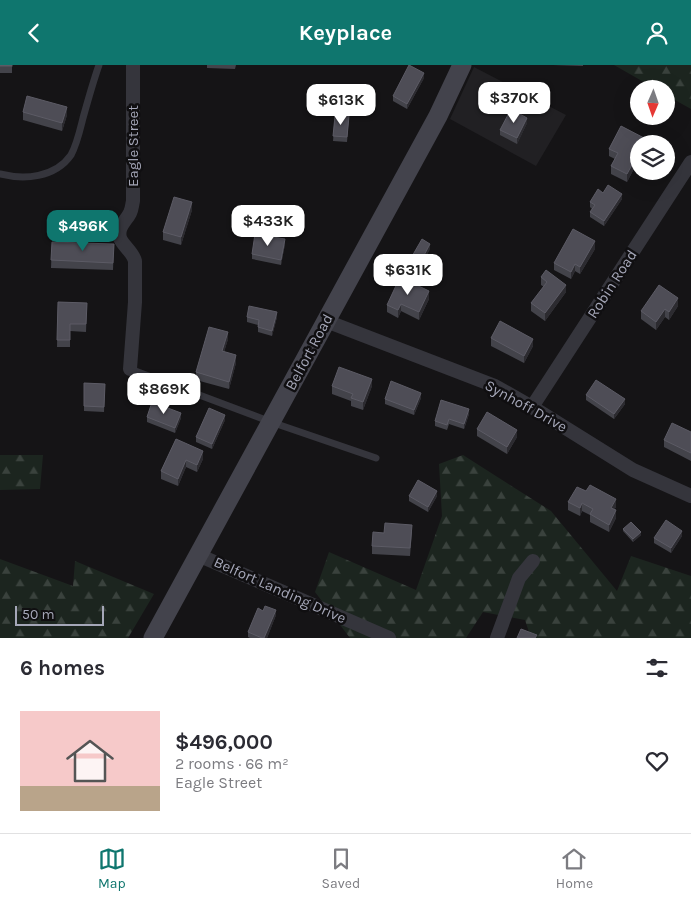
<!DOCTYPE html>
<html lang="en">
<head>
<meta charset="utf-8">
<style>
  :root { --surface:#fff; --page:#f2f2f3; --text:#2b2b33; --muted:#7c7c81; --line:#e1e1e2; --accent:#0f766e }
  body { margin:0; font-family:Karla,sans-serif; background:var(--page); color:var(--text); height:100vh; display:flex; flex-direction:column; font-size:19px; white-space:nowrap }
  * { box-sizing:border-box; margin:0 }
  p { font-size:16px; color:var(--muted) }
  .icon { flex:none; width:28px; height:28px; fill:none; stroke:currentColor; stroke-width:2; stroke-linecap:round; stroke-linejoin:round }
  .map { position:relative; height:573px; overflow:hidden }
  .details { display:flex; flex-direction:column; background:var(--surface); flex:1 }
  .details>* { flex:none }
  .needle { width:32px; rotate:182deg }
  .fabs { position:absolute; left:630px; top:15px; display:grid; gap:10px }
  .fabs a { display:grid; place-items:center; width:45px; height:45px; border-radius:50%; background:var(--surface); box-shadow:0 5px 20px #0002; font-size:25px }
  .scale { position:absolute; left:15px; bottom:12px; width:89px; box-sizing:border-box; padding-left:5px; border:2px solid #a5a7b8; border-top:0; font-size:14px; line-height:18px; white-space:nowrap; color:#a5a7b8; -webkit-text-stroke:4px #100f11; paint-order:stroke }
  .price { position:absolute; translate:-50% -42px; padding:0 11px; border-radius:10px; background:#fff; color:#222; font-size:16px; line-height:32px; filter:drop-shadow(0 1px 2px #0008) }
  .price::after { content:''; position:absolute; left:50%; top:30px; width:15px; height:11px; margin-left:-8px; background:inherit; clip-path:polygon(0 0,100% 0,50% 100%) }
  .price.active { background:var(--accent); color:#fff }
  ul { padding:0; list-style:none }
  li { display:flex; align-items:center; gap:15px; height:125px; padding:0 20px }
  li+li { border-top:1px solid var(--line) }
  li span { display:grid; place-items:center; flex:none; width:140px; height:100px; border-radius:0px; color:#555 }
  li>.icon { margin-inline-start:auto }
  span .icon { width:60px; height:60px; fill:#fffc; stroke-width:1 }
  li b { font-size:21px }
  h2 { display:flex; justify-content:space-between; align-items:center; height:60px; padding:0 20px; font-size:21px }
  header { display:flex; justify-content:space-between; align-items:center; height:65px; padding:0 20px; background:var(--accent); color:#fff; font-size:22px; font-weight:700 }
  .dock { display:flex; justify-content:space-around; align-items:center; height:70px; border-top:1px solid var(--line); background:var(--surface); font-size:14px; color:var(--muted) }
  .dock a { display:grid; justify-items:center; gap:2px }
  .dock .active { color:var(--accent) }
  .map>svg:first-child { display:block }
  .built { fill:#212023 }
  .forest { fill:url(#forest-firs) }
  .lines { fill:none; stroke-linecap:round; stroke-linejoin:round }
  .lane { stroke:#35353c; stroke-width:7 }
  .street { stroke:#35353c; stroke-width:14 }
  .secondary { stroke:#43434c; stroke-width:19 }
  .wall { fill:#43434a }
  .shaded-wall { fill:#2c2b30 }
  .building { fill:#4e4d56; stroke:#5c5b65 }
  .labels { text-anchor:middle; stroke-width:5; stroke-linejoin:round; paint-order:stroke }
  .street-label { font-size:15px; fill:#a5a7b8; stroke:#100f11 }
</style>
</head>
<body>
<header><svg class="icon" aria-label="back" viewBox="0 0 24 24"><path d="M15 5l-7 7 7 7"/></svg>Keyplace<svg class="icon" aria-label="person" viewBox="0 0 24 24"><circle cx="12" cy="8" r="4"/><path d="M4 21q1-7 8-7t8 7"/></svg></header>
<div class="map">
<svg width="691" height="573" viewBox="0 0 691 573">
  <defs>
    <pattern id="forest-firs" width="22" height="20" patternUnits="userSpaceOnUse" patternTransform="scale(1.25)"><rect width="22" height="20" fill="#1c251f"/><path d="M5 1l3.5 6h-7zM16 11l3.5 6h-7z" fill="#3a423d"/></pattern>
  </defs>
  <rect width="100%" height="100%" fill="#151416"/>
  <!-- built -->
  <polygon class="built" points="474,2 566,50 536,101 450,54"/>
  <!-- forest -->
  <g class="forest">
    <polygon points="614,0 691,0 691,44 666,30 666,24 656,24"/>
    <polygon points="0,390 43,390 40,424 0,425"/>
    <polygon points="463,390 551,446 617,526 631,491 691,511 691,573 531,573 525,555 483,547 466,573 350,573 315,527 329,487 416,525 442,451 439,399"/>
    <polygon points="0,494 73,521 75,496 154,529 128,573 0,573"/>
  </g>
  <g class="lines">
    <!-- lane -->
    <g class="lane">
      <path d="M0,109C24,115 55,113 71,90C77,79 80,65 83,53C88,35 93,17 99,0"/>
      <polyline points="130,304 271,357 376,393"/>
    </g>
    <!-- street -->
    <g class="street">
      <polyline points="326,256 495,321 532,342 633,405 691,431"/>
      <path d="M130,304L135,237V196C133,187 123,181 120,173C117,162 126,156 130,148C132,144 132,140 133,136V0"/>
      <polyline points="532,342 691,97"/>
      <polyline points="198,490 389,573"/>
      <polyline points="497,573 519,513 533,496"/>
    </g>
    <!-- secondary -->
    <polyline class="secondary" points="153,573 438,51 462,0"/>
  </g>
  <!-- wall -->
  <g class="wall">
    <rect x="0" y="0" width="12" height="8"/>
    <polygon points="207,0 236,0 235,4 207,3"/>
    <polygon points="553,0 583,0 583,1"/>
    <polygon points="424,13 407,44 393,36 393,31"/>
    <polygon points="23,47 67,50 62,66 23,55"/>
    <polygon points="335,51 349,51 347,77 333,76"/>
    <polygon points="527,58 517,79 500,70 500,65"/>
    <polygon points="621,61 646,74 646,79 639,79 639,94 627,117 611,109 611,101 615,94 609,91 609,84"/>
    <polygon points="603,128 622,134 604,161 590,152 590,147 592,144 590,142 590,137"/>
    <polygon points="192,145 181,180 163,175 163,167"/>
    <polygon points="52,177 114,179 113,205 51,203"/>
    <polygon points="285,179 281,200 252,194 252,189"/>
    <polygon points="430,184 424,195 434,206 427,217 407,205 407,200"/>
    <polygon points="595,184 580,209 575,206 571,214 554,205 554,198"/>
    <polygon points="541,212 566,227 545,256 531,246 531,238 544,222 541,220"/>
    <polygon points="429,234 419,255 401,246 398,253 387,247 387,240"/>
    <polygon points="58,237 87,238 86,267 70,266 70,282 57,282"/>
    <polygon points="678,241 669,255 665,252 656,265 641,254 641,246"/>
    <polygon points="247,252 277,252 272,271 258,267 258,260 247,257"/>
    <polygon points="491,273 533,281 524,298 491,281"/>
    <polygon points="228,274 224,287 236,298 229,324 196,315 196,307"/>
    <polygon points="84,318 105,319 104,347 84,346"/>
    <polygon points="332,321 372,321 363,345 351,341 351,336 332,329"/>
    <polygon points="586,330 625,339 614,354 586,335"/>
    <polygon points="421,333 414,350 385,339 385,334"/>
    <polygon points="469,349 464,364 449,359 447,365 435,361 435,356"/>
    <polygon points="147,352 181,353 175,368 147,357"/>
    <polygon points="225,355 212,384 196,377 196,372"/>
    <polygon points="477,364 517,372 507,389 477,371"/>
    <polygon points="691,367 691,396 664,382 664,375"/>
    <polygon points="176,374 203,394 197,407 186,402 178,421 161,414 161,406"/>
    <polygon points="409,431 437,431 428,447 409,436"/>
    <polygon points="568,437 616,442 614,444 616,453 609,467 590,457 590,450 582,446 580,451 568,445"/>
    <polygon points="623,464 641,470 633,477 623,466"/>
    <polygon points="412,467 410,491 372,489 372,481 384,468"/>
    <polygon points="682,471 671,488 654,478 654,473"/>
    <polygon points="276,550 267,573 250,573 248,572 248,567"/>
  </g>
  <!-- shaded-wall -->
  <g class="shaded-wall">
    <polygon points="424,8 424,13 407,44 407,39"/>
    <polygon points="67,42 67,50 62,66 62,58"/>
    <polygon points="527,53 527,58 517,79 517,73"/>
    <polygon points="639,87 639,94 627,117 627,109"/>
    <polygon points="622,129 622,134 604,161 604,156"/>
    <polygon points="192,137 192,145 181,180 181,172"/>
    <polygon points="285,174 285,179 281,200 281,195"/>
    <polygon points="595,176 595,184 580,209 580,202"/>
    <polygon points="430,179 430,184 422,199 422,194"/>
    <polygon points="575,199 575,206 571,214 571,207"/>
    <polygon points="434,200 434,206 427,217 427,211"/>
    <polygon points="566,220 566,227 545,256 545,248"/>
    <polygon points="429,226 429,234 419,255 419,247"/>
    <polygon points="678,233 678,241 669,255 669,247"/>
    <polygon points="401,239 401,246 398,253 398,245"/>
    <polygon points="665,244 665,252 656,265 656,257"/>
    <polygon points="277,247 277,252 272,271 272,266"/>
    <polygon points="228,267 228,274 222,294 222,286"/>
    <polygon points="533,274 533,281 524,298 524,291"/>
    <polygon points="236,290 236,298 229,324 229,317"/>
    <polygon points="372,314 372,321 363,345 363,337"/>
    <polygon points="421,328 421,333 414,350 414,345"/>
    <polygon points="625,334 625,339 614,354 614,349"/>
    <polygon points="469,344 469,349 464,364 464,359"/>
    <polygon points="181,348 181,353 175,368 175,363"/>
    <polygon points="225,350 225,355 212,384 212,379"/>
    <polygon points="517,365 517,372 507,389 507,382"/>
    <polygon points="203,386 203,394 197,407 197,400"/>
    <polygon points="186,395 186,402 178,421 178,414"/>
    <polygon points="437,426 437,431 428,447 428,442"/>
    <polygon points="616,434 616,442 611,450 611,443"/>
    <polygon points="582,438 582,446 580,451 580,443"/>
    <polygon points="616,445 616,453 609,467 609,460"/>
    <polygon points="682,466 682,471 671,488 671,483"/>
    <polygon points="641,467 641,470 633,477 633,474"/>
    <polygon points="276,545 276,550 267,573 264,573"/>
  </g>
  <!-- building -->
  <g class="building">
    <rect x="0" y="0" width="12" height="1"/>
    <polygon points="409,0 424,8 407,39 393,31"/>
    <polygon points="27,31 67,42 62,58 23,47"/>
    <polygon points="511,44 527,53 517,73 500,65"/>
    <polygon points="335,51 349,51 347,72 333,71"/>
    <polygon points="621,61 646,74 643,79 639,79 639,87 627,109 611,101 618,88 609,84"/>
    <polygon points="608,120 622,129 604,156 590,147 595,140 590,137 598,124 603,128"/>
    <polygon points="174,132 192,137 181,172 163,167"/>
    <polygon points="573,164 595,176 580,202 575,199 571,207 554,198"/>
    <polygon points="255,169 285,174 281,195 252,189"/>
    <polygon points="422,174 430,179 422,194 434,200 427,211 407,200"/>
    <polygon points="52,177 114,179 113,198 51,195"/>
    <polygon points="546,205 566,220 545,248 531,238 547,217 541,212"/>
    <polygon points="400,212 429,226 419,247 401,239 398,245 387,240"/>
    <polygon points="659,220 678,233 669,247 665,244 656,257 641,246"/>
    <polygon points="58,237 87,238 86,259 70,259 70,275 57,275"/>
    <polygon points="249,241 277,247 272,266 258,262 259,255 247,252"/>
    <polygon points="500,256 533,274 524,291 491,273"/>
    <polygon points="209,262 228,267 222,286 236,290 229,317 196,307"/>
    <polygon points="339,302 372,314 363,337 351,333 353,329 332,321"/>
    <polygon points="596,315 625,334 614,349 586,330"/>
    <polygon points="391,316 421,328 414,345 385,334"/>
    <polygon points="84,318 105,319 104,342 84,341"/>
    <polygon points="441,335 469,344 464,359 449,354 447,360 435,356"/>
    <polygon points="152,337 181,348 175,363 147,352"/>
    <polygon points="209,343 225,350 212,379 196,372"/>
    <polygon points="487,347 517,365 507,382 477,364"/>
    <polygon points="672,358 691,367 691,388 664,375"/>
    <polygon points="176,374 203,386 197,400 186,395 178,414 161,406"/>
    <polygon points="418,415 437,426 428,442 409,431"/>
    <polygon points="590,420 616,434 611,443 616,445 609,460 590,449 593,444 582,438 580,443 568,437 577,422 586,426"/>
    <polygon points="666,455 682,466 671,483 654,473"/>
    <polygon points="631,457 641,467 633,474 623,464"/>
    <polygon points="385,458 412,460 410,483 372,481 373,467 384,468"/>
    <polygon points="265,541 276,545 264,573 262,573 248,567 258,543 263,546"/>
    <polygon points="521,564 537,570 535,573 517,573"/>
  </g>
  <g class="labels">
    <!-- street labels -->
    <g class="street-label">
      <text transform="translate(133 81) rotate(-90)" y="5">Eagle Street</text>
      <text transform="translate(612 219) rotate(-57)" y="5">Robin Road</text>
      <text transform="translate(309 287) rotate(-62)" y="5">Belfort Road</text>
      <text transform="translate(526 341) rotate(29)" y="5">Synhoff Drive</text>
      <text transform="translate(280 525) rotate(24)" y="5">Belfort Landing Drive</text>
    </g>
  </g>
</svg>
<div class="fabs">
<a><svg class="needle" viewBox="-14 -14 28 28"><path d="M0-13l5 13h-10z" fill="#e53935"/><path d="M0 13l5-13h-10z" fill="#7c7c81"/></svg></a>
<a><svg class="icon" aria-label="layers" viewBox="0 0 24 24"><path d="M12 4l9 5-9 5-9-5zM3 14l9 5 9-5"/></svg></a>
</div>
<div class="scale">50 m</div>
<b class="price" style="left:514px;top:59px">$370K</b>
<b class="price" style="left:341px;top:61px">$613K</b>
<b class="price" style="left:268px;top:182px">$433K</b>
<b class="price active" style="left:83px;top:187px">$496K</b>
<b class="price" style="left:408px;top:231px">$631K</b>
<b class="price" style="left:164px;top:350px">$869K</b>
</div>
<section class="details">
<h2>6 homes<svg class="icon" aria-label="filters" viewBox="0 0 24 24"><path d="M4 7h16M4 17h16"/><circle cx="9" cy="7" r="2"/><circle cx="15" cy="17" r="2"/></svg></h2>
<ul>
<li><span style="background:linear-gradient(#f6c9c9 75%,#b9a48a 0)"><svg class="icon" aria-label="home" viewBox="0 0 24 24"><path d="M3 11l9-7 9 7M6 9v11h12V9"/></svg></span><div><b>$496,000</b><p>2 rooms · 66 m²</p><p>Eagle Street</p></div><svg class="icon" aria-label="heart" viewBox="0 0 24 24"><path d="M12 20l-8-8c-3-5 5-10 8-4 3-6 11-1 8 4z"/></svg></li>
</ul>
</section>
<nav class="dock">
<a class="active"><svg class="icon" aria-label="map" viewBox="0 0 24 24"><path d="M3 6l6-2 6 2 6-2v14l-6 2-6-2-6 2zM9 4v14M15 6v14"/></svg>Map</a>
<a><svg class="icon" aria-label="saved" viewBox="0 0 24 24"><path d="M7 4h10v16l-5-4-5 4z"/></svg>Saved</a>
<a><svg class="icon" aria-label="home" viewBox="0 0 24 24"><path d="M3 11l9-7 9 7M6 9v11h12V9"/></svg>Home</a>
</nav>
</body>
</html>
